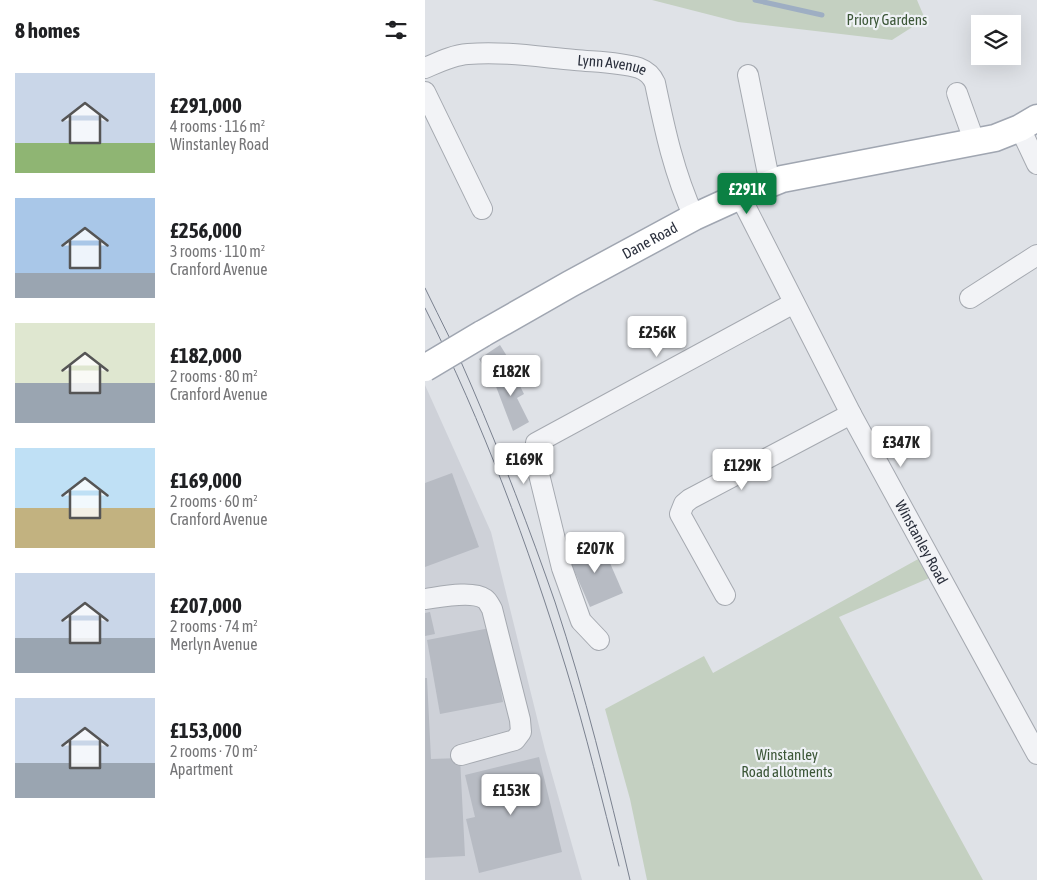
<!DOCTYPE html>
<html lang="en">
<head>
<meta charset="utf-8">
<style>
  :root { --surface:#fff; --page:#f6f6f6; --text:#202124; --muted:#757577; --accent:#0b8043 }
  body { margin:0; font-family:"Asap Condensed",sans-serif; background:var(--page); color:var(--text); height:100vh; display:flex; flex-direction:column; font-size:19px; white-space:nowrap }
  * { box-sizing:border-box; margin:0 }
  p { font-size:16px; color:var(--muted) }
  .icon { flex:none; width:28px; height:28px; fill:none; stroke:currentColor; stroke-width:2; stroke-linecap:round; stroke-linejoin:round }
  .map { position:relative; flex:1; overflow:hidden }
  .drawer { display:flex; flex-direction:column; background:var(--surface); width:425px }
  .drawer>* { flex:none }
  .tools { position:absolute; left:546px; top:15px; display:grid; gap:10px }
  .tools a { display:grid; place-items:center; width:50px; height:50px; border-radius:0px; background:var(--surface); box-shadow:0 5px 20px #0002; font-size:25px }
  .price { position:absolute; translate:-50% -42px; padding:0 11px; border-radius:5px; background:#fff; color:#222; font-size:16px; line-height:32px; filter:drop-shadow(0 1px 2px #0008) }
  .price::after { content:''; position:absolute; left:50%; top:30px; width:15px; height:11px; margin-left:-8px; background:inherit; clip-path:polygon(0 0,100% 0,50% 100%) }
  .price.current { background:var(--accent); color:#fff }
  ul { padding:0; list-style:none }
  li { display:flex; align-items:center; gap:15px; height:125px; padding:0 15px }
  li span { display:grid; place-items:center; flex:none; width:140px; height:100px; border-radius:0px; color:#555 }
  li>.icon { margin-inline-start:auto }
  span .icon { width:60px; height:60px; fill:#fffc; stroke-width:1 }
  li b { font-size:21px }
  h2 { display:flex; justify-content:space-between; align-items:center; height:60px; padding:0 15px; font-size:21px }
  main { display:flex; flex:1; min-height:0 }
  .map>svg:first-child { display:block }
  .built { fill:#ced1d8 }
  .green { fill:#c4d0c1 }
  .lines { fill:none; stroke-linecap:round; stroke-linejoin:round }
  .stream { stroke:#9eaec3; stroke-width:5 }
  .building { fill:#b7bbc3 }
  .minor-casing { stroke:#a5a9b0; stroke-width:22 }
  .major-casing { stroke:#a0a6b1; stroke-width:29 }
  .minor { stroke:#f2f3f6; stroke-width:20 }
  .major { stroke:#fff; stroke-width:26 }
  .tram { stroke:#7a818f; stroke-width:1 }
  .major-bridge-casing { stroke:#a0a6b1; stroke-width:29; stroke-linecap:butt }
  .major-bridge { stroke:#fff; stroke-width:26 }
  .labels { text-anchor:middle; stroke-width:4.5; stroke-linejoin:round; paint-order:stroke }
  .park-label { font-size:15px; fill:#3c5738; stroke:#eef1f5 }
  .street-label { font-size:15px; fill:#2a2f3c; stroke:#eef1f5 }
</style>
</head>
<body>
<main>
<section class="drawer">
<h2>8 homes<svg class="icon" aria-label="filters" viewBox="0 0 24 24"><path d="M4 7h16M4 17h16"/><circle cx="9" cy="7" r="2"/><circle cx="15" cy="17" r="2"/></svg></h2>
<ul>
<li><span style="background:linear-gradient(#c9d6e8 70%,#8fb573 0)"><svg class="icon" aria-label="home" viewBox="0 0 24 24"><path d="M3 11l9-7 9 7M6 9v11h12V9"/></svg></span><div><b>£291,000</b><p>4 rooms · 116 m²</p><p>Winstanley Road</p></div></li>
<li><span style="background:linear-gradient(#a9c7e8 75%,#9aa5b1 0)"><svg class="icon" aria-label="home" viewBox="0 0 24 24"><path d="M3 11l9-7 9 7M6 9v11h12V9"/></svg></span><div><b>£256,000</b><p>3 rooms · 110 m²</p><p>Cranford Avenue</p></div></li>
<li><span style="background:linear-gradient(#dfe7d0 60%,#9aa5b1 0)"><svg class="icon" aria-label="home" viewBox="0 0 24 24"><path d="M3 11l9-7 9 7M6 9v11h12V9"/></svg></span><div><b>£182,000</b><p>2 rooms · 80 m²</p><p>Cranford Avenue</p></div></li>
<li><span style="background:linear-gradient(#bfe0f5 60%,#c2b280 0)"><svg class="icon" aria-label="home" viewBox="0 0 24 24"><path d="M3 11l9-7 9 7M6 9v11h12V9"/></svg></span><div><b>£169,000</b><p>2 rooms · 60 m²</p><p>Cranford Avenue</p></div></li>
<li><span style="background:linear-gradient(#c9d6e8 65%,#9aa5b1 0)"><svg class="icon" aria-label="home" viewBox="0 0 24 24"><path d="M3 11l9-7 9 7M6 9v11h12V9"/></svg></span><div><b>£207,000</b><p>2 rooms · 74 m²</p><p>Merlyn Avenue</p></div></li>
<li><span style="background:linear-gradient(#c9d6e8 65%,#9aa5b1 0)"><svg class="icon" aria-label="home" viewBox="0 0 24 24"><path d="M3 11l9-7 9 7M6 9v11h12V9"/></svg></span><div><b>£153,000</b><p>2 rooms · 70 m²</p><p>Apartment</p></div></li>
</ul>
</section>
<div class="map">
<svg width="612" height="880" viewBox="0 0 612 880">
  <rect width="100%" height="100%" fill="#dfe2e7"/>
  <!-- built -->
  <polygon class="built" points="0,385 66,532 120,750 157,880 0,880"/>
  <!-- green -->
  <g class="green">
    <polygon points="227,0 492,0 500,19 467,40 313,22"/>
    <polygon points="495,558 509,576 414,617 558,880 222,880 205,799 180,709 279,656 288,673"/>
  </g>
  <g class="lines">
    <!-- stream -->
    <polyline class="stream" points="330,0 397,15"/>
  </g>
  <!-- building -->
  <g class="building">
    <polygon points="75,345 85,361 64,375 54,359"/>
    <polygon points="85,366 99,394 92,398 104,422 88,431 67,376"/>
    <polygon points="27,473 54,547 0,567 0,483"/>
    <polygon points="175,540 198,593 165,607 142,554"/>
    <polygon points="5,612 10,634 0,636 0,613"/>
    <polygon points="65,628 78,702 15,714 2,640"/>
    <polygon points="0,678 2,678 6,759 35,758 40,856 0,858"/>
    <polygon points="114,757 137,852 54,873 41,819 50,817 40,775"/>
  </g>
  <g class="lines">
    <defs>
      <g id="minor">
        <path id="s1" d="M0,68C14,62 28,55 43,54C78,51 115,57 150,60C171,62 194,62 214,68C222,71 227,76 230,83C240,131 249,173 269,217"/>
        <polyline points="323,75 345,184"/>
        <polyline points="0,92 57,209"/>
        <polyline points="532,93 550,143"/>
        <polyline points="595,128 612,164"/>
        <path id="s2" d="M315,196L426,414L612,754"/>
        <polyline points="545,298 612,255"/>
        <polyline points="300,595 255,514 259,504 265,499 426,414"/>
        <path d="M0,599C15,597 47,590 60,599C63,601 65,606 67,609L95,720L96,732L90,740L36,755"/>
        <polyline points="174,640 156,621 137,568 110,458 111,443 369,303"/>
      </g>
      <g id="major">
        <path id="s3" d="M57,334L145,284L269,217L315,196L357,179L570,138L595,128L612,118"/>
      </g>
    </defs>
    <!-- minor casing -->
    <use href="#minor" class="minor-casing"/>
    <!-- major casing -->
    <use href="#major" class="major-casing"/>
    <!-- minor -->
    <use href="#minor" class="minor"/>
    <!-- major -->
    <use href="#major" class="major"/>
    <!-- tram -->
    <g class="tram">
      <path d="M0,288C16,321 33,353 47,387C77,457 105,530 130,602C160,693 183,787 205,880"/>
      <path d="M0,308C58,423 103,545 141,668C161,733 177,800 194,866"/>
    </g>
    <defs>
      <polyline id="major-bridge" points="0,368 57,334"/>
    </defs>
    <!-- major-bridge casing -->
    <use href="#major-bridge" class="major-bridge-casing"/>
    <!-- major-bridge -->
    <use href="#major-bridge" class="major-bridge"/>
  </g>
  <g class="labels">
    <!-- park labels -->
    <g class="park-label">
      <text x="462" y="25">Priory Gardens</text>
      <text x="362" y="760">Winstanley<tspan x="362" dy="17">Road allotments</tspan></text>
    </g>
    <!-- street labels -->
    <g class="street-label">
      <text dy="5" stroke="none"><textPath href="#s1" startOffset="190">Lynn Avenue</textPath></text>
      <text dy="5" stroke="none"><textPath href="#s3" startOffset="192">Dane Road</textPath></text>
      <text dy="5" stroke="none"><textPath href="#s2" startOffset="391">Winstanley Road</textPath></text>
    </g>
  </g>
</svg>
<div class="tools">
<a><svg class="icon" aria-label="layers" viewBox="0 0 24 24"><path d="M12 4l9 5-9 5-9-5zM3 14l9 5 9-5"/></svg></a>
</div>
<b class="price current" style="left:322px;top:215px">£291K</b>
<b class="price" style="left:232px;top:358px">£256K</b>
<b class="price" style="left:86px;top:397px">£182K</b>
<b class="price" style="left:476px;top:468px">£347K</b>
<b class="price" style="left:99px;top:485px">£169K</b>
<b class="price" style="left:317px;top:491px">£129K</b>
<b class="price" style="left:170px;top:574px">£207K</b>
<b class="price" style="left:86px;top:816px">£153K</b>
</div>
</main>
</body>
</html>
